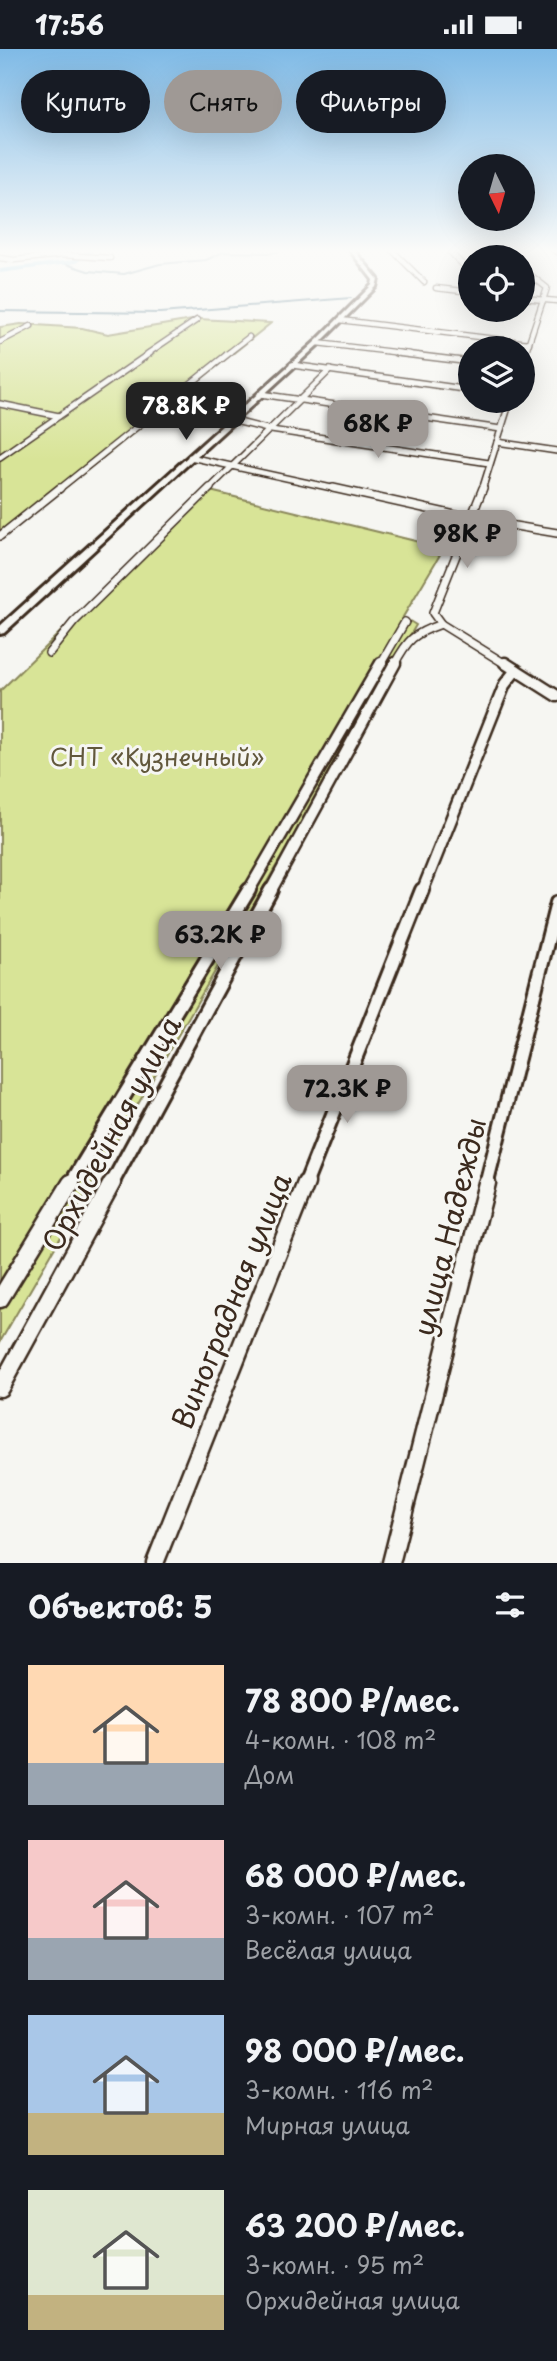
<!DOCTYPE html>
<html lang="ru">
<head>
<meta charset="utf-8">
<style>
  :root { --surface:#171b24; --page:#242831; --text:#f1f3f6; --muted:#9ea1a6; --accent:#9f9995 }
  body { margin:0; font-family:"Playpen Sans",sans-serif; background:var(--page); color:var(--text); height:100vh; display:flex; flex-direction:column; font-size:26px; white-space:nowrap }
  * { box-sizing:border-box; margin:0 }
  p { font-size:23px; color:var(--muted) }
  .icon { flex:none; width:38px; height:38px; fill:none; stroke:currentColor; stroke-width:2; stroke-linecap:round; stroke-linejoin:round }
  .map { position:relative; height:1514px; overflow:hidden }
  .side { display:flex; flex-direction:column; background:var(--surface); flex:1 }
  .side>* { flex:none }
  .guide { position:absolute; left:21px; top:21px; width:516px; height:63px; display:flex; gap:14px }
  .needle { width:46px; rotate:175deg }
  .tools { position:absolute; left:458px; top:105px; display:grid; gap:14px }
  .tools a { display:grid; place-items:center; width:77px; height:77px; border-radius:50%; background:var(--surface); box-shadow:0 7px 28px #0002; font-size:35px }
  .price { position:absolute; translate:-50% -60px; padding:0 16px; border-radius:14px; background:var(--accent); color:#111; font-size:23px; line-height:46px; filter:drop-shadow(0 2px 4px #0008) }
  .price::after { content:''; position:absolute; left:50%; top:42px; width:21px; height:16px; margin-left:-10px; background:inherit; clip-path:polygon(0 0,100% 0,50% 100%) }
  .price.current { background:#222; color:#fff }
  ul { padding:0; list-style:none }
  li { display:flex; align-items:center; gap:21px; height:175px; padding:0 28px }
  li span { display:grid; place-items:center; flex:none; width:196px; height:140px; border-radius:0px; color:#555 }
  li>.icon { margin-inline-start:auto }
  span .icon { width:84px; height:84px; fill:#fffc; stroke-width:1 }
  li b { font-size:30px }
  h2 { display:flex; justify-content:space-between; align-items:center; height:84px; padding:0 28px; font-size:30px }
  .pill { padding:0 24px; border-radius:32px; background:var(--surface); box-shadow:0 7px 28px #0002; font-size:24px; line-height:63px }
  .pill.current { background:var(--accent); color:#111 }
  .status { display:flex; justify-content:space-between; align-items:center; height:49px; padding:0 35px; background:var(--surface); direction:ltr }
  .status svg { height:19px; fill:currentColor }
  .map>svg:first-child { display:block }
  .green { fill:#d8e497; stroke:#8a875a; stroke-width:2 }
  .lines { fill:none; stroke-linecap:round; stroke-linejoin:round }
  .stream { stroke:#668695; stroke-width:2 }
  .river { fill:#83c4e4; fill-rule:evenodd }
  .minor-far5-casing { stroke:#3b2a1e; stroke-width:7 }
  .minor-far4-casing { stroke:#3b2a1e; stroke-width:8 }
  .minor-far3-casing { stroke:#3b2a1e; stroke-width:10 }
  .minor-far2-casing { stroke:#3b2a1e; stroke-width:15 }
  .minor-far1-casing { stroke:#3b2a1e; stroke-width:18 }
  .minor-casing { stroke:#3b2a1e; stroke-width:21 }
  .major-casing { stroke:#3b2a1e; stroke-width:6 }
  .minor-far5 { stroke:#f6f6f2; stroke-width:4.5 }
  .minor-far4 { stroke:#f6f6f2; stroke-width:5 }
  .minor-far3 { stroke:#f6f6f2; stroke-width:7 }
  .minor-far2 { stroke:#f6f6f2; stroke-width:10 }
  .minor-far1 { stroke:#f6f6f2; stroke-width:12 }
  .minor { stroke:#f6f6f2; stroke-width:16 }
  .major { fill:#f6f6f2; fill-rule:evenodd }
  .labels { text-anchor:middle; stroke-width:6; stroke-linejoin:round; paint-order:stroke }
  .park-label { font-size:24px; fill:#62583c; stroke:#f6f6f2 }
  .near-street-label { font-size:28px; fill:#3b2a1e; stroke:#f6f6f2 }
</style>
</head>
<body>
<div class="status"><b>17:56</b><svg viewBox="0 0 49 12"><path d="M0 12V9h3v3zM5 12V6h3v6zM10 12V3h3v9zM15 12V0h3v12zM26 1h20v11H26zM47 4h2v5h-2z"/></svg></div>
<div class="map">
<svg width="557" height="1514" viewBox="0 0 557 1514">
  <rect width="100%" height="100%" fill="#f6f6f2"/>
  <filter id="ink" filterUnits="userSpaceOnUse"><feTurbulence type="fractalNoise" baseFrequency=".0143" numOctaves="2"/><feDisplacementMap in="SourceGraphic" scale="14" xChannelSelector="R" yChannelSelector="G"/><feConvolveMatrix kernelMatrix="1 2 1 2 8 2 1 2 1" color-interpolation-filters="sRGB"/></filter>
  <g filter="url(#ink)">
    <!-- green -->
    <g class="green">
      <polygon points="198,270 271,274 0,491 0,278 21,275 82,279 108,285"/>
      <polygon points="206,441 444,499 403,568 416,576 0,1293 0,642"/>
    </g>
    <g class="lines">
      <!-- stream -->
      <g class="stream">
        <polyline points="66,215 88,222 124,225 160,215 206,211 223,203 271,204 289,200"/>
        <polyline points="0,262 160,264 351,249"/>
      </g>
      <!-- river -->
      <polygon class="river" points="89,200 96,200 76,214 0,224 0,220 72,211"/>
      <defs>
        <g id="minor-far5">
          <polyline points="391,200 424,233"/>
          <polyline points="447,200 471,224"/>
          <polyline points="499,200 509,208"/>
          <polyline points="552,200 557,203"/>
          <polyline points="0,209 14,211 63,206 110,209"/>
          <polyline points="523,220 547,239 525,305"/>
          <polyline points="436,239 471,243"/>
          <polyline points="523,249 557,252"/>
          <polyline points="340,271 529,294"/>
          <polyline points="0,293 31,277"/>
          <polyline points="317,294 410,305"/>
          <polyline points="147,305 197,271"/>
          <polyline points="227,305 249,288"/>
        </g>
        <g id="minor-far4">
          <polyline points="396,304 471,313"/>
          <polyline points="523,311 525,304"/>
          <polyline points="292,316 471,341"/>
          <polyline points="260,345 501,380"/>
          <polyline points="0,355 59,367"/>
          <polyline points="231,371 271,381 489,414"/>
          <polyline points="497,393 557,402"/>
          <polyline points="0,408 150,304"/>
          <polyline points="190,408 341,441"/>
          <polyline points="58,441 229,304"/>
          <polyline points="208,441 330,321"/>
          <polyline points="482,441 510,352"/>
        </g>
        <g id="minor-far3">
          <polyline points="333,439 473,470 557,484"/>
          <polyline points="483,439 433,564 441,575 507,616"/>
          <polyline points="0,487 60,439"/>
          <polyline points="49,604 74,573 210,439"/>
          <polyline points="380,616 405,573"/>
          <path d="M394,616C408,590 413,585 441,575"/>
        </g>
        <g id="minor-far2">
          <polyline points="505,614 557,647"/>
          <polyline points="248,843 381,614"/>
          <polyline points="270,843 395,614"/>
          <polyline points="422,843 505,635 516,621"/>
        </g>
        <g id="minor-far1">
          <polyline points="70,1136 249,841"/>
          <polyline points="111,1136 271,841"/>
          <polyline points="305,1136 422,841"/>
          <polyline points="486,1136 557,854"/>
        </g>
        <g id="minor">
          <polyline points="0,1250 71,1134"/>
          <polyline points="0,1339 112,1134"/>
          <polyline points="155,1514 306,1134"/>
          <polyline points="391,1514 487,1134"/>
        </g>
        <polygon id="major" points="349,200 353,200 378,230 376,238 319,295 4,584 0,585 0,577 315,293 372,236 373,231"/>
      </defs>
      <!-- minor-far5 casing -->
      <use href="#minor-far5" class="minor-far5-casing"/>
      <!-- minor-far4 casing -->
      <use href="#minor-far4" class="minor-far4-casing"/>
      <!-- minor-far3 casing -->
      <use href="#minor-far3" class="minor-far3-casing"/>
      <!-- minor-far2 casing -->
      <use href="#minor-far2" class="minor-far2-casing"/>
      <!-- minor-far1 casing -->
      <use href="#minor-far1" class="minor-far1-casing"/>
      <!-- minor casing -->
      <use href="#minor" class="minor-casing"/>
      <!-- major casing -->
      <use href="#major" class="major-casing"/>
      <!-- minor-far5 -->
      <use href="#minor-far5" class="minor-far5"/>
      <!-- minor-far4 -->
      <use href="#minor-far4" class="minor-far4"/>
      <!-- minor-far3 -->
      <use href="#minor-far3" class="minor-far3"/>
      <!-- minor-far2 -->
      <use href="#minor-far2" class="minor-far2"/>
      <!-- minor-far1 -->
      <use href="#minor-far1" class="minor-far1"/>
      <!-- minor -->
      <use href="#minor" class="minor"/>
      <!-- major -->
      <use href="#major" class="major"/>
    </g>
  </g>
  <!-- sky -->
  <linearGradient id="sky" x2="0" y2="1"><stop stop-color="#7fbae6"/><stop offset="0.49" stop-color="#fbfbf9"/><stop offset="1" stop-color="#fbfbf9" stop-opacity="0"/></linearGradient>
  <rect width="557" height="412" fill="url(#sky)"/>
  <g class="labels">
    <!-- park labels -->
    <g class="park-label">
      <text x="157" y="717">СНТ «Кузнечный»</text>
    </g>
    <!-- near-street labels -->
    <g class="near-street-label">
      <text transform="translate(112 1085) rotate(-62)" y="10">Орхидейная улица</text>
      <text transform="translate(450 1178) rotate(-76)" y="10">улица Надежды</text>
      <text transform="translate(232 1252) rotate(-68)" y="10">Виноградная улица</text>
    </g>
  </g>
</svg>
<div class="tools">
<a><svg class="needle" viewBox="-14 -14 28 28"><path d="M0-13l5 13h-10z" fill="#e53935"/><path d="M0 13l5-13h-10z" fill="#9ea1a6"/></svg></a>
<a><svg class="icon" aria-label="locate" viewBox="0 0 24 24"><circle cx="12" cy="12" r="6"/><path d="M12 2v4M12 18v4M2 12h4M18 12h4"/></svg></a>
<a><svg class="icon" aria-label="layers" viewBox="0 0 24 24"><path d="M12 4l9 5-9 5-9-5zM3 14l9 5 9-5"/></svg></a>
</div>
<b class="price current" style="left:186px;top:393px">78.8K ₽</b>
<b class="price" style="left:378px;top:411px">68K ₽</b>
<b class="price" style="left:467px;top:521px">98K ₽</b>
<b class="price" style="left:220px;top:922px">63.2K ₽</b>
<b class="price" style="left:347px;top:1076px">72.3K ₽</b>
<div class="guide">
<a class="pill">Купить</a>
<a class="pill current">Снять</a>
<a class="pill">Фильтры</a>
</div>
</div>
<section class="side">
<h2>Объектов: 5<svg class="icon" aria-label="filters" viewBox="0 0 24 24"><path d="M4 7h16M4 17h16"/><circle cx="9" cy="7" r="2"/><circle cx="15" cy="17" r="2"/></svg></h2>
<ul>
<li><span style="background:linear-gradient(#ffd9b3 70%,#9aa5b1 0)"><svg class="icon" aria-label="home" viewBox="0 0 24 24"><path d="M3 11l9-7 9 7M6 9v11h12V9"/></svg></span><div><b>78 800 ₽/мес.</b><p>4-комн. · 108 m²</p><p>Дом</p></div></li>
<li><span style="background:linear-gradient(#f6c9c9 70%,#9aa5b1 0)"><svg class="icon" aria-label="home" viewBox="0 0 24 24"><path d="M3 11l9-7 9 7M6 9v11h12V9"/></svg></span><div><b>68 000 ₽/мес.</b><p>3-комн. · 107 m²</p><p>Весёлая улица</p></div></li>
<li><span style="background:linear-gradient(#a9c7e8 70%,#c2b280 0)"><svg class="icon" aria-label="home" viewBox="0 0 24 24"><path d="M3 11l9-7 9 7M6 9v11h12V9"/></svg></span><div><b>98 000 ₽/мес.</b><p>3-комн. · 116 m²</p><p>Мирная улица</p></div></li>
<li><span style="background:linear-gradient(#dfe7d0 75%,#c2b280 0)"><svg class="icon" aria-label="home" viewBox="0 0 24 24"><path d="M3 11l9-7 9 7M6 9v11h12V9"/></svg></span><div><b>63 200 ₽/мес.</b><p>3-комн. · 95 m²</p><p>Орхидейная улица</p></div></li>
</ul>
</section>
</body>
</html>
